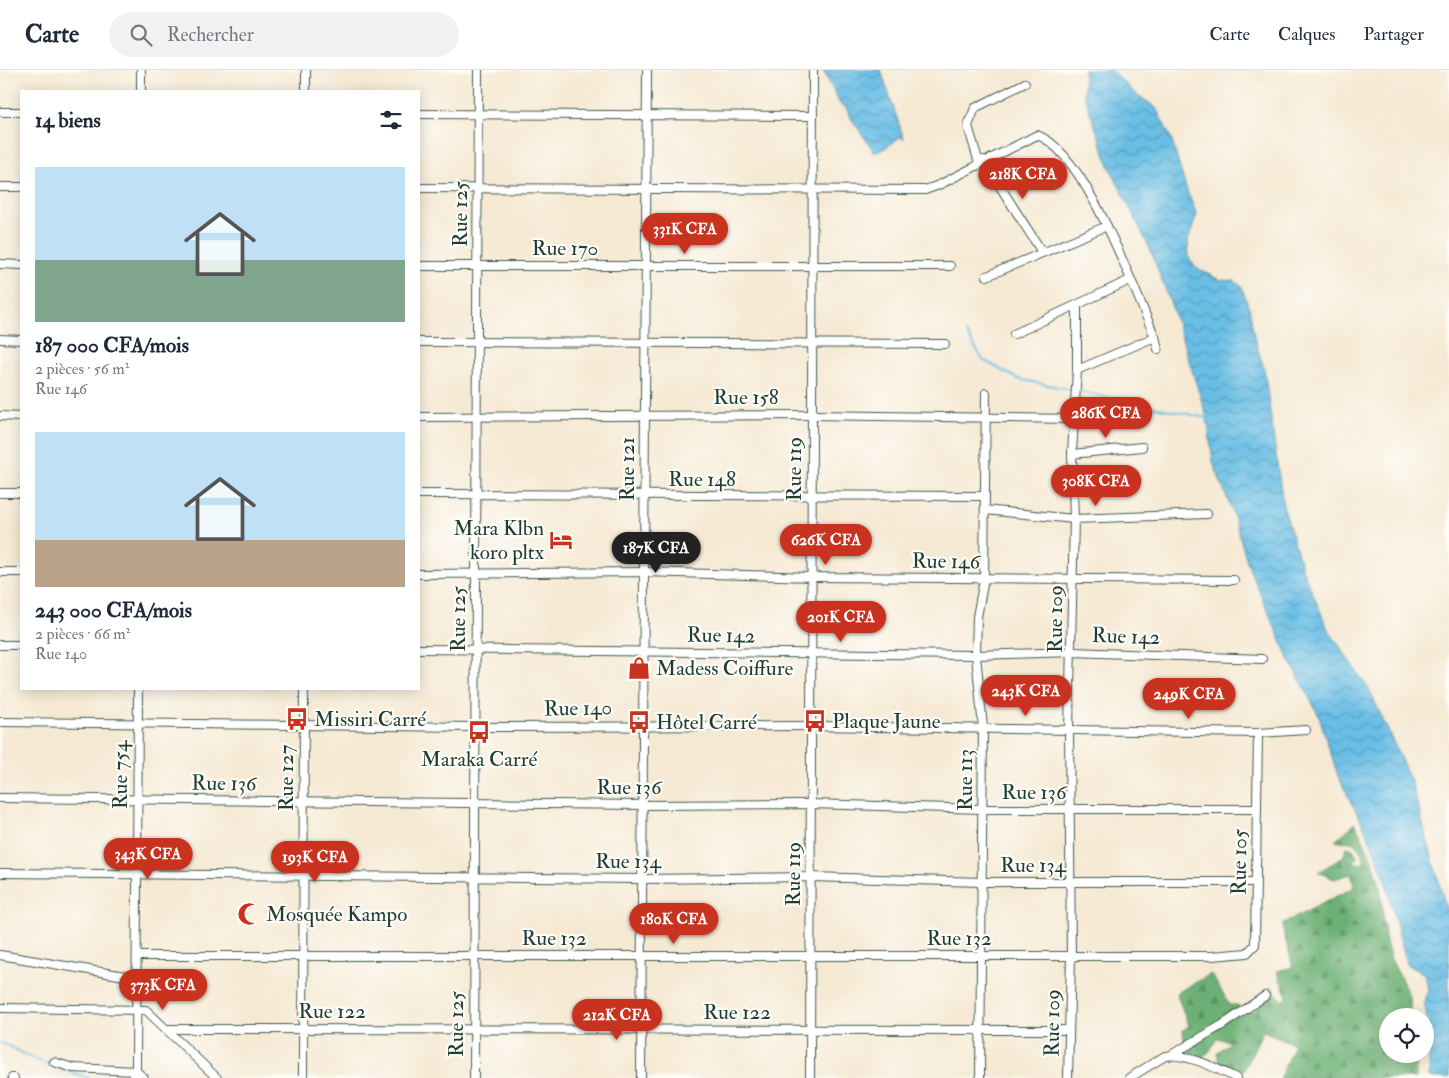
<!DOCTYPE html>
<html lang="fr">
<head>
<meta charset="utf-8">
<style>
  :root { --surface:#fff; --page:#f2f2f3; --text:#1f2937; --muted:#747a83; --line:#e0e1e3; --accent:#c8321e }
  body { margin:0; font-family:"IM FELL Double Pica",serif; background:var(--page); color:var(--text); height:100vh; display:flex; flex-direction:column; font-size:19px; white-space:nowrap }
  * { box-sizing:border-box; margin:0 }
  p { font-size:16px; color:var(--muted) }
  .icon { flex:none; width:28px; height:28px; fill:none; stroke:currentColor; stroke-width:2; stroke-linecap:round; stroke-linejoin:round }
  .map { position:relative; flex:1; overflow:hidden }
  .sheet { position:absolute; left:20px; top:20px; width:400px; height:600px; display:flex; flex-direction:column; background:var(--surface); border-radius:0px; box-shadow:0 2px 12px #0003 }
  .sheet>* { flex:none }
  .fabs { position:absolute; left:1379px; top:938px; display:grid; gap:10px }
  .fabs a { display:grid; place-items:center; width:55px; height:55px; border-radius:50%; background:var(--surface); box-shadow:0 2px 12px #0003; font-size:25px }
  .price { position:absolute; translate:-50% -42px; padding:0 11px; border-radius:18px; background:var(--accent); color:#fff; font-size:16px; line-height:32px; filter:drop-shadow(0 1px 2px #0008) }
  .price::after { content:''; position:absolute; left:50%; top:30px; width:15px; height:11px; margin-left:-8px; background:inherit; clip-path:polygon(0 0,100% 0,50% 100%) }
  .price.current { background:#222; color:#fff }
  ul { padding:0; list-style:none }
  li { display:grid; align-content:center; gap:10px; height:265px; padding:0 15px }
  li span { display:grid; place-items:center; height:155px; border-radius:0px; color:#555 }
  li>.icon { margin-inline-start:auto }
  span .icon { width:90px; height:90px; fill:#fffc; stroke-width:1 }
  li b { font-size:21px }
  h2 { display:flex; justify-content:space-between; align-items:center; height:60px; padding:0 15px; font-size:21px }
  header { display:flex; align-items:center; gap:30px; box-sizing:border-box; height:70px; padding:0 25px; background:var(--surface); border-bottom:1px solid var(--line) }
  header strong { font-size:24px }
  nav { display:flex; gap:28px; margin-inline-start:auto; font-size:18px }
  .search { width:350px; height:45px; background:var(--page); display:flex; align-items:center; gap:12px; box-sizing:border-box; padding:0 18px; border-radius:28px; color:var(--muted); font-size:19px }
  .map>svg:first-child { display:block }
  .forest { fill:url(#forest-firs); stroke:#467654 }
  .water { fill:url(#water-waves); stroke:#447e8c }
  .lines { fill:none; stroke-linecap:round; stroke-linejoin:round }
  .stream { stroke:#69bee5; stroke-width:2 }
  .minor-casing { stroke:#3f574c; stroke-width:10 }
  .minor { stroke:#fff; stroke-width:8 }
  .labels { text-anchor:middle; stroke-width:4.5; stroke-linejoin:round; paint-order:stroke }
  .street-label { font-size:21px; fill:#1f3d34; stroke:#fdfcf7 }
  .poi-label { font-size:21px; fill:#1f3d34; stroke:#fdfcf7; text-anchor:start }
</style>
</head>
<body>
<header>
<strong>Carte</strong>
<div class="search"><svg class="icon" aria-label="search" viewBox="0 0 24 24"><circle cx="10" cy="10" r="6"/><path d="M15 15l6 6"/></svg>Rechercher</div>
<nav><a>Carte</a><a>Calques</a><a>Partager</a></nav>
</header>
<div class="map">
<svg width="1449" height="1008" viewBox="0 0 1449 1008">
  <defs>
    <pattern id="forest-firs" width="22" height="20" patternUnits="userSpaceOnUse" patternTransform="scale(1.25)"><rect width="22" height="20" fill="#6cb074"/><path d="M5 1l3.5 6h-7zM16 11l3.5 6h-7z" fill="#589060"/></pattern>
    <pattern id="water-waves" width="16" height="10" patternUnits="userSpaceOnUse" patternTransform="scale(1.25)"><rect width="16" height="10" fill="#69bee5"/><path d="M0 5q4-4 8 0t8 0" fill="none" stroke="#569cba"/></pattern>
  </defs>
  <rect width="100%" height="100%" fill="#fdfcf7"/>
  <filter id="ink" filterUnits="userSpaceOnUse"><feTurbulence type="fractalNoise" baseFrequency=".02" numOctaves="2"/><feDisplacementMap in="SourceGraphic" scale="10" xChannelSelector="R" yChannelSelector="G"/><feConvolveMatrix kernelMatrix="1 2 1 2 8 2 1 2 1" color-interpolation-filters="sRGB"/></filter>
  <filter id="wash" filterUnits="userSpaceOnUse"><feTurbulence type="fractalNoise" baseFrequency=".0096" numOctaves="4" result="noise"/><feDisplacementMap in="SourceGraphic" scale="20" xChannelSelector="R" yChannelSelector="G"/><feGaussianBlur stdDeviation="1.12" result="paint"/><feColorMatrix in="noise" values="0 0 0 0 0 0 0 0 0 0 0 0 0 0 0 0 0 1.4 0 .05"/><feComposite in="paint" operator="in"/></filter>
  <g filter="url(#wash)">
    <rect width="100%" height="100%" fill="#f6e9d3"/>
    <!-- forest -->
    <path class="forest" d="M1355,753C1365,772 1376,796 1380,817C1384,840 1382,863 1390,886C1396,904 1416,925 1409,946H1388V984H1415L1416,1008H1280L1294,974L1263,961L1242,1003L1219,993L1217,982L1231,972L1217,968L1209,982L1193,993L1178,982L1183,978L1193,984L1184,971L1183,960L1189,956L1176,923L1211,904L1230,935H1238L1239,941L1254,942L1271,916L1282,931L1287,927L1277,901L1293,897L1283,861V854L1354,817L1351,804L1334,809L1318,802L1343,787L1347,777L1353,779L1358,787L1352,792L1364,794L1363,786L1355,772L1335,771Z"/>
    <!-- water -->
    <g class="water">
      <polygon points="823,0 881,0 904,69 900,67 881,81 874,81 850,47 846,37 840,34"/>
      <polygon points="1084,0 1111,0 1135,23 1156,38 1171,68 1187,121 1197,145 1188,171 1189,187 1195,197 1220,210 1235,211 1241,216 1249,237 1255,271 1264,298 1283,435 1303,501 1328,559 1370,621 1411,711 1449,848 1449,1008 1429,1008 1429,960 1424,931 1428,920 1425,904 1407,895 1384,806 1367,763 1338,706 1319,646 1287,585 1249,498 1232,441 1213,392 1207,348 1172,237 1150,179 1110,98 1084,25"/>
    </g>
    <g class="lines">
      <!-- stream -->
      <g class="stream">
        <polyline points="966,263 983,290 1018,309 1073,320"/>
        <polyline points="1078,321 1207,348"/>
        <path d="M0,973C12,976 17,981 28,986C48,995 69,1002 90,1008"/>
      </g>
    </g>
  </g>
  <g filter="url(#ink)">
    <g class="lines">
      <defs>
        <g id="minor">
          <polyline points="141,21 141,0"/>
          <polyline points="306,21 306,0"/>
          <polyline points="0,42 21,42"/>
          <polyline points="419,44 813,46"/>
          <polyline points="983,90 1042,182"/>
          <polyline points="979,93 968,56 975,38 1025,13"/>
          <polyline points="0,117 21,117"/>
          <path d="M419,118L925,120L939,115L1037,65C1085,81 1134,220 1155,267L1077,300"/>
          <polyline points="0,194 21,195"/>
          <polyline points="419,196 950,196"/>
          <polyline points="987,206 1107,156"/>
          <polyline points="1014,264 1130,210"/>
          <polyline points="1155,267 1158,279"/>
          <polyline points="0,269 21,270"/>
          <polyline points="419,272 945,274"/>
          <polyline points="0,346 21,347"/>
          <polyline points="419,347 812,345 1074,349"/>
          <polyline points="1072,384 1142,377"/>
          <polyline points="0,423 21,423"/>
          <polyline points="419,424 985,426"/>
          <polyline points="985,440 1074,449 1207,444"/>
          <polyline points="0,502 21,502"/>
          <polyline points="419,504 644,502 811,507 1234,510"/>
          <polyline points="0,575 21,575"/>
          <polyline points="419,579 976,585 1073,582 1262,589"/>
          <polyline points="0,652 475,657 811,656 1258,663 1306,660"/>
          <polyline points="0,728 643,735 811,734 983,739 1257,739"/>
          <polyline points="0,803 643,809 811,807 982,812 1256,812"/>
          <polyline points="0,885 137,908"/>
          <polyline points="137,886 1212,886 1247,883 1255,875 1258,663"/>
          <polyline points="0,938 146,940 217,1008"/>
          <polyline points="166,959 1069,960"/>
          <polyline points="1171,985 1224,954 1265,926"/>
          <polyline points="54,992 73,998 136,1001 144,1008"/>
          <polyline points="12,1008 14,1008"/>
          <polyline points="132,1008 136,1001 138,619"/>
          <polyline points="303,1008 304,619"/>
          <polyline points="474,1008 478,0"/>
          <polyline points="641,1008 647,0"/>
          <polyline points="810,1008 813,0"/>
          <polyline points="980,1008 983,658 976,585 977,547 984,509 986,323"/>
          <polyline points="1068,1008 1071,886 1069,659 1074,449 1072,384 1077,300 1077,235"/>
          <path d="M1129,1008L1165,986C1185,982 1218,999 1236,1008"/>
        </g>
      </defs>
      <!-- minor casing -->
      <use href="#minor" class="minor-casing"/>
      <!-- minor -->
      <use href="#minor" class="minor"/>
    </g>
  </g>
  <!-- icons -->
  <defs>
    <symbol id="hotel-bare" viewBox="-9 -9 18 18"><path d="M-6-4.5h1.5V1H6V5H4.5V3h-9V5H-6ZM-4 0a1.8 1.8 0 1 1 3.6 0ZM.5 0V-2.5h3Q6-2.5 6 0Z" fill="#c8321e" stroke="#fdfcf7" stroke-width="2.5" paint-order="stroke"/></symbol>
    <symbol id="shop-bare" viewBox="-9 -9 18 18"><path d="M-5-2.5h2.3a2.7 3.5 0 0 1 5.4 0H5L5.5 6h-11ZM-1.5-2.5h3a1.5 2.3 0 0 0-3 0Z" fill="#c8321e" stroke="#fdfcf7" stroke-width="2.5" paint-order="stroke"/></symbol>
    <symbol id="bus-bare" viewBox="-9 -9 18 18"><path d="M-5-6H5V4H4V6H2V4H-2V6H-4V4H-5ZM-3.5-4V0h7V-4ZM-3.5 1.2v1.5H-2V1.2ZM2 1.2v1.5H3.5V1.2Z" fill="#c8321e" stroke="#fdfcf7" stroke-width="2.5" paint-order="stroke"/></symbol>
    <symbol id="mosque-bare" viewBox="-9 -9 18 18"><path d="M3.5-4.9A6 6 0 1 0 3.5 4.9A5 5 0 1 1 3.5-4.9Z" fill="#c8321e" stroke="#fdfcf7" stroke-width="2.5" paint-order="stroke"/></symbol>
  </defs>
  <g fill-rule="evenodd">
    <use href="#hotel-bare" x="545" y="454" width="32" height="32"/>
    <use href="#shop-bare" x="623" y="582" width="32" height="32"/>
    <use href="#bus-bare" x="281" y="633" width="32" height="32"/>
    <use href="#bus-bare" x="799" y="635" width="32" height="32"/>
    <use href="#bus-bare" x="623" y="636" width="32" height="32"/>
    <use href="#bus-bare" x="463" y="646" width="32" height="32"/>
    <use href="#mosque-bare" x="233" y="828" width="32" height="32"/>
  </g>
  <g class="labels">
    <!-- street labels -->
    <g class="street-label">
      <text transform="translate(460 144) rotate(-90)" y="7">Rue 125</text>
      <text x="565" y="185">Rue 170</text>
      <text x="746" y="334">Rue 158</text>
      <text transform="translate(627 399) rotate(-90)" y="7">Rue 121</text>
      <text transform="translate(794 399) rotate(-90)" y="7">Rue 119</text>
      <text x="702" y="416">Rue 148</text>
      <text transform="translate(946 491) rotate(1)" y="7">Rue 146</text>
      <text transform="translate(458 549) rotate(-90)" y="7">Rue 125</text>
      <text transform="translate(1055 549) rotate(-90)" y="7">Rue 109</text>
      <text transform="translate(721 565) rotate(1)" y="7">Rue 142</text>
      <text transform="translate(1126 566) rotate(2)" y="7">Rue 142</text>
      <text transform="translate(578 638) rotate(-1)" y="7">Rue 140</text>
      <text transform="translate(120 705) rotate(-90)" y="7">Rue 754</text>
      <text transform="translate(286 708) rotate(-90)" y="7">Rue 127</text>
      <text transform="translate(965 710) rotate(-90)" y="7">Rue 113</text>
      <text transform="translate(224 713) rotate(1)" y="7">Rue 136</text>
      <text x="629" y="724">Rue 136</text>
      <text x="1034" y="729">Rue 136</text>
      <text x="628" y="798">Rue 134</text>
      <text transform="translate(1239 792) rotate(-89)" y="7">Rue 105</text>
      <text x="1033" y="802">Rue 134</text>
      <text transform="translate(793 804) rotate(-90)" y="7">Rue 119</text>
      <text x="554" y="875">Rue 132</text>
      <text x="959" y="875">Rue 132</text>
      <text x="332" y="948">Rue 122</text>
      <text x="737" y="949">Rue 122</text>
      <text transform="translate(1052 953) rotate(-89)" y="7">Rue 109</text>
      <text transform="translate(456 954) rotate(-90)" y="7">Rue 125</text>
    </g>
    <!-- poi labels -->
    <g class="poi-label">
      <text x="544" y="465" text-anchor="end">Mara Klbn<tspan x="544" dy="24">koro pltx</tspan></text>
      <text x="656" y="605">Madess Coiffure</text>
      <text x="314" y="656">Missiri Carré</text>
      <text x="832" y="658">Plaque Jaune</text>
      <text x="656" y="659">Hôtel Carré</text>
      <text x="479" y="696" text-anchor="middle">Maraka Carré</text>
      <text x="266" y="851">Mosquée Kampo</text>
    </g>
  </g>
</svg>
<div class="fabs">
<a><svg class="icon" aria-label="locate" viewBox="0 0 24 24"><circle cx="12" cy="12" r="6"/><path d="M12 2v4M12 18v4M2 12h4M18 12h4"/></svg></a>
</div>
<b class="price" style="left:1023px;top:130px">218K CFA</b>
<b class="price" style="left:685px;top:185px">331K CFA</b>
<b class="price" style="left:1106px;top:369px">286K CFA</b>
<b class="price" style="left:1096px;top:437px">308K CFA</b>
<b class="price" style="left:826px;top:496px">626K CFA</b>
<b class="price current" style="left:656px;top:504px">187K CFA</b>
<b class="price" style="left:841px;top:573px">201K CFA</b>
<b class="price" style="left:1026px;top:647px">243K CFA</b>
<b class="price" style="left:1189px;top:650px">249K CFA</b>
<b class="price" style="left:148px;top:810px">343K CFA</b>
<b class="price" style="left:315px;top:813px">193K CFA</b>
<b class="price" style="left:674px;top:875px">180K CFA</b>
<b class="price" style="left:163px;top:941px">373K CFA</b>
<b class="price" style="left:617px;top:971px">212K CFA</b>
<section class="sheet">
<h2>14 biens<svg class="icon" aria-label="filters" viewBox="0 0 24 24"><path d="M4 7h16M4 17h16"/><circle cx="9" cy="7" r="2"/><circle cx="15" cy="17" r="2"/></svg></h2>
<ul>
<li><span style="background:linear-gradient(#bfe0f5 60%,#7fa58c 0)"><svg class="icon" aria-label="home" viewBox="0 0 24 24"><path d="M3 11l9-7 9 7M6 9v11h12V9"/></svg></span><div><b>187 000 CFA/mois</b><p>2 pièces · 56 m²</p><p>Rue 146</p></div></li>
<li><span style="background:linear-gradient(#bfe0f5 70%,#b9a48a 0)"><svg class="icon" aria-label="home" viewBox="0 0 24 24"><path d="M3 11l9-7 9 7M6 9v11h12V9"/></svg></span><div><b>243 000 CFA/mois</b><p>2 pièces · 66 m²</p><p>Rue 140</p></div></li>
</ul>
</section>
</div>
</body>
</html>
